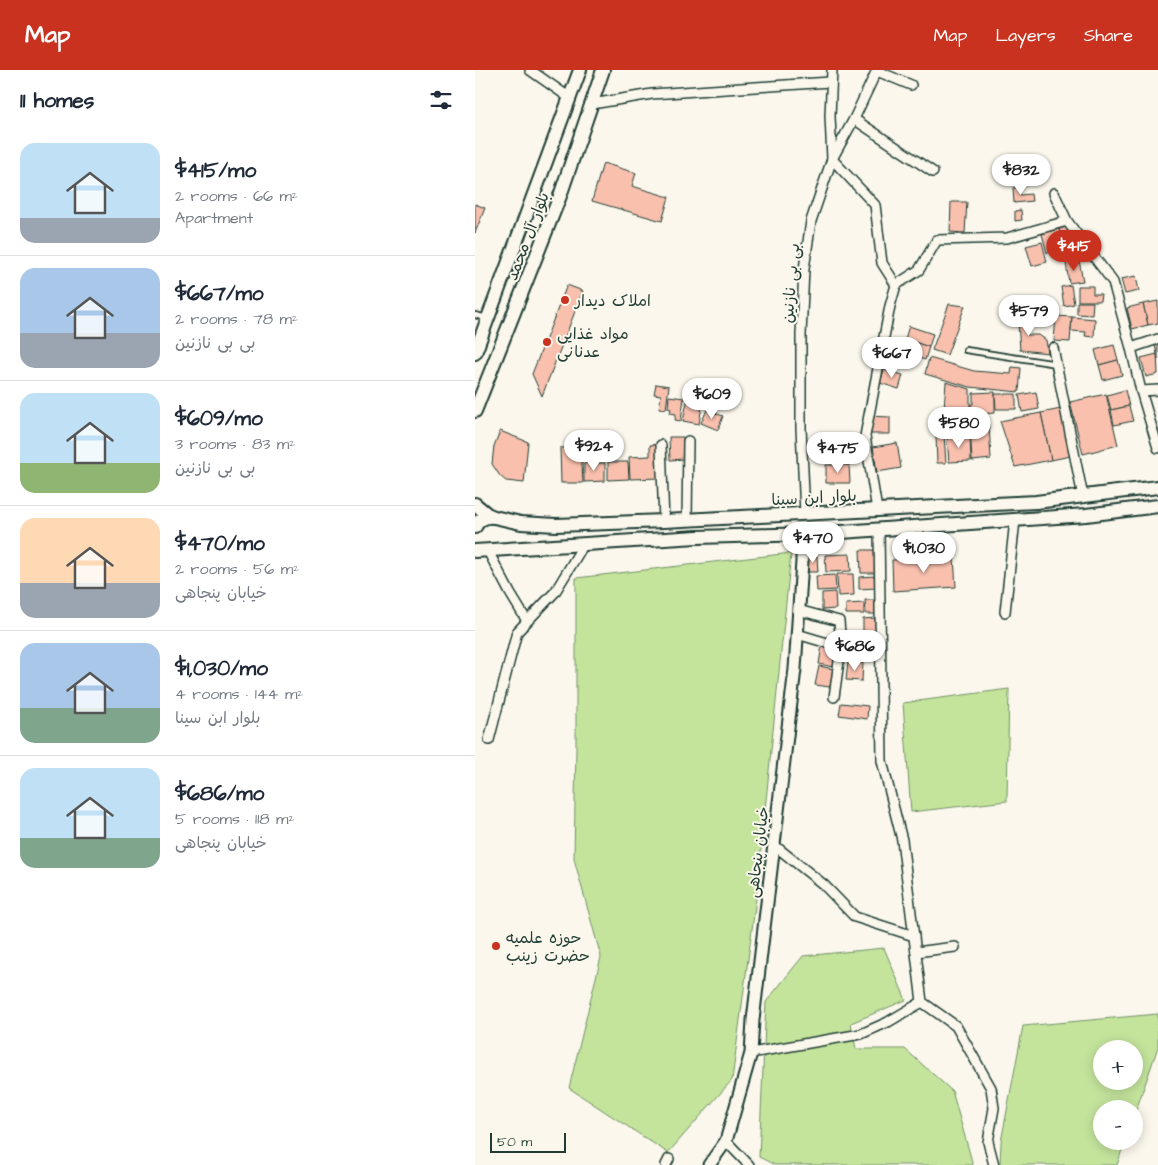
<!DOCTYPE html>
<html lang="en">
<head>
<meta charset="utf-8">
<style>
  :root { --surface:#fff; --page:#f2f2f3; --text:#1f2937; --muted:#747a83; --line:#e0e1e3; --accent:#c8321e }
  body { margin:0; font-family:"Architects Daughter","Playpen Sans Arabic",sans-serif; background:var(--page); color:var(--text); height:100vh; display:flex; flex-direction:column; font-size:19px; white-space:nowrap }
  * { box-sizing:border-box; margin:0 }
  p { font-size:16px; color:var(--muted) }
  .icon { flex:none; width:28px; height:28px; fill:none; stroke:currentColor; stroke-width:2; stroke-linecap:round; stroke-linejoin:round }
  .map { position:relative; flex:1; overflow:hidden }
  .panel { display:flex; flex-direction:column; background:var(--surface); width:475px }
  .panel>* { flex:none }
  .fabs { position:absolute; left:618px; top:970px; display:grid; gap:10px }
  .fabs a { display:grid; place-items:center; width:50px; height:50px; border-radius:50%; background:var(--surface); box-shadow:0 2px 12px #0003; font-size:25px }
  .scale { position:absolute; left:15px; bottom:12px; width:76px; box-sizing:border-box; padding-left:5px; border:2px solid #1f3d34; border-top:0; font-size:14px; line-height:18px; white-space:nowrap; color:#1f3d34; -webkit-text-stroke:4px #fbf7ec; paint-order:stroke }
  .price { position:absolute; translate:-50% -42px; padding:0 11px; border-radius:18px; background:#fff; color:#222; font-size:16px; line-height:32px; filter:drop-shadow(0 1px 2px #0008) }
  .price::after { content:''; position:absolute; left:50%; top:30px; width:15px; height:11px; margin-left:-8px; background:inherit; clip-path:polygon(0 0,100% 0,50% 100%) }
  .price.active { background:var(--accent); color:#fff }
  ul { padding:0; list-style:none }
  li { display:flex; align-items:center; gap:15px; height:125px; padding:0 20px }
  li+li { border-top:1px solid var(--line) }
  li span { display:grid; place-items:center; flex:none; width:140px; height:100px; border-radius:15px; color:#555 }
  li>.icon { margin-inline-start:auto }
  span .icon { width:60px; height:60px; fill:#fffc; stroke-width:1 }
  li b { font-size:21px }
  h2 { display:flex; justify-content:space-between; align-items:center; height:60px; padding:0 20px; font-size:21px }
  header { display:flex; align-items:center; gap:30px; box-sizing:border-box; height:70px; padding:0 25px; background:var(--accent); color:#fff }
  header strong { font-size:24px }
  nav { display:flex; gap:28px; margin-inline-start:auto; font-size:18px }
  main { display:flex; flex:1; min-height:0 }
  .map>svg:first-child { display:block }
  .green { fill:#c4e49c; stroke:#729068; fill-rule:evenodd }
  .building { fill:#f9c0ae; stroke:#1f3d34 }
  .lines { fill:none; stroke-linecap:round; stroke-linejoin:round }
  .service-casing { stroke:#1f3d34; stroke-width:8 }
  .minor-casing { stroke:#1f3d34; stroke-width:12 }
  .tertiary-casing { stroke:#1f3d34; stroke-width:15 }
  .secondary-casing { stroke:#1f3d34; stroke-width:16 }
  .service { stroke:#fbf7ec; stroke-width:4.5 }
  .minor { stroke:#fbf7ec; stroke-width:9 }
  .tertiary { stroke:#fbf7ec; stroke-width:11 }
  .secondary { stroke:#fbf7ec; stroke-width:12 }
  .poi-dot { fill:#c8321e; stroke:#fbf7ec; stroke-width:2 }
  .labels { text-anchor:middle; stroke-width:4; stroke-linejoin:round; paint-order:stroke }
  .street-label { font-size:16px; fill:#1f3d34; stroke:#fbf7ec }
  .poi-label { font-size:16px; fill:#1f3d34; stroke:#fbf7ec; text-anchor:start }
</style>
</head>
<body>
<header>
<strong>Map</strong>
<nav><a>Map</a><a>Layers</a><a>Share</a></nav>
</header>
<main>
<section class="panel">
<h2>11 homes<svg class="icon" aria-label="filters" viewBox="0 0 24 24"><path d="M4 7h16M4 17h16"/><circle cx="9" cy="7" r="2"/><circle cx="15" cy="17" r="2"/></svg></h2>
<ul>
<li><span style="background:linear-gradient(#bfe0f5 75%,#9aa5b1 0)"><svg class="icon" aria-label="home" viewBox="0 0 24 24"><path d="M3 11l9-7 9 7M6 9v11h12V9"/></svg></span><div><b>$415/mo</b><p>2 rooms · 66 m²</p><p>Apartment</p></div></li>
<li><span style="background:linear-gradient(#a9c7e8 65%,#9aa5b1 0)"><svg class="icon" aria-label="home" viewBox="0 0 24 24"><path d="M3 11l9-7 9 7M6 9v11h12V9"/></svg></span><div><b>$667/mo</b><p>2 rooms · 78 m²</p><p>بی بی نازنین</p></div></li>
<li><span style="background:linear-gradient(#bfe0f5 70%,#8fb573 0)"><svg class="icon" aria-label="home" viewBox="0 0 24 24"><path d="M3 11l9-7 9 7M6 9v11h12V9"/></svg></span><div><b>$609/mo</b><p>3 rooms · 83 m²</p><p>بی بی نازنین</p></div></li>
<li><span style="background:linear-gradient(#ffd9b3 65%,#9aa5b1 0)"><svg class="icon" aria-label="home" viewBox="0 0 24 24"><path d="M3 11l9-7 9 7M6 9v11h12V9"/></svg></span><div><b>$470/mo</b><p>2 rooms · 56 m²</p><p>خیابان پنجاهی</p></div></li>
<li><span style="background:linear-gradient(#a9c7e8 65%,#7fa58c 0)"><svg class="icon" aria-label="home" viewBox="0 0 24 24"><path d="M3 11l9-7 9 7M6 9v11h12V9"/></svg></span><div><b>$1,030/mo</b><p>4 rooms · 144 m²</p><p>بلوار ابن سینا</p></div></li>
<li><span style="background:linear-gradient(#bfe0f5 70%,#7fa58c 0)"><svg class="icon" aria-label="home" viewBox="0 0 24 24"><path d="M3 11l9-7 9 7M6 9v11h12V9"/></svg></span><div><b>$686/mo</b><p>5 rooms · 118 m²</p><p>خیابان پنجاهی</p></div></li>
</ul>
</section>
<div class="map">
<svg width="683" height="1095" viewBox="0 0 683 1095">
  <rect width="100%" height="100%" fill="#fbf7ec"/>
  <filter id="ink" filterUnits="userSpaceOnUse"><feTurbulence type="fractalNoise" baseFrequency=".02" numOctaves="2"/><feDisplacementMap in="SourceGraphic" scale="10" xChannelSelector="R" yChannelSelector="G"/><feConvolveMatrix kernelMatrix="1 2 1 2 8 2 1 2 1" color-interpolation-filters="sRGB"/></filter>
  <g filter="url(#ink)">
    <!-- green -->
    <g class="green">
      <polygon points="316,483 281,829 257,1010 193,1083 94,1018 126,887 99,789 101,676 101,508"/>
      <polygon points="534,619 532,731 436,742 428,633"/>
      <polygon points="409,878 431,930 376,953 381,979 430,979 477,1021 498,1095 300,1095 284,1087 291,932 328,886"/>
      <path d="M683,944V977L659,1046V1039H626V1071H650L642,1095H525L526,1072L548,956ZM626,979H659V1011H626Z"/>
    </g>
    <!-- building -->
    <g class="building">
      <polygon points="128,93 161,103 157,116 194,127 187,151 117,131"/>
      <polygon points="544,117 545,125 556,124 557,131 539,133 538,118"/>
      <polygon points="476,132 492,132 490,163 475,162"/>
      <polygon points="0,134 10,138 0,163"/>
      <polygon points="546,140 547,150 540,151 540,141"/>
      <polygon points="594,156 600,175 590,178 584,159"/>
      <polygon points="584,159 590,178 572,183 567,164"/>
      <polygon points="567,172 572,192 557,196 551,176"/>
      <polygon points="604,190 608,211 594,213 591,193"/>
      <polygon points="661,206 664,221 650,224 646,209"/>
      <polygon points="92,215 108,221 67,326 57,304"/>
      <polygon points="596,215 599,234 589,236 586,217"/>
      <polygon points="603,216 618,216 618,224 626,224 625,231 603,231"/>
      <polygon points="683,231 683,253 673,255 668,234"/>
      <polygon points="602,232 618,232 617,245 602,244"/>
      <polygon points="474,234 490,236 472,285 457,280"/>
      <polygon points="562,234 562,240 570,240 571,254 557,255 556,235"/>
      <polygon points="668,234 673,255 657,259 652,238"/>
      <polygon points="542,239 550,239 552,265 564,265 571,270 573,283 545,280"/>
      <polygon points="581,246 597,247 595,272 579,271"/>
      <polygon points="597,247 620,249 619,267 610,266 611,262 596,261"/>
      <polygon points="434,256 458,264 454,277 430,269"/>
      <polygon points="430,269 454,277 450,290 426,282"/>
      <polygon points="683,274 683,289 680,275"/>
      <polygon points="639,275 643,290 624,295 620,280"/>
      <polygon points="682,284 683,304 671,307 666,288"/>
      <polygon points="454,288 499,301 536,304 537,297 546,298 544,322 495,317 450,304"/>
      <polygon points="643,290 647,305 628,310 624,295"/>
      <polygon points="409,300 428,305 424,319 405,313"/>
      <polygon points="471,312 495,319 495,338 469,338"/>
      <polygon points="181,314 194,316 191,339 184,338 186,325 179,324"/>
      <polygon points="650,320 654,336 636,340 632,325"/>
      <polygon points="520,322 520,343 505,344 505,349 496,349 496,334 498,334 498,323"/>
      <polygon points="561,322 564,339 547,342 544,325"/>
      <polygon points="520,324 541,324 541,339 521,339"/>
      <polygon points="631,324 643,375 608,384 595,332"/>
      <polygon points="194,326 209,328 206,351 200,350 201,344 195,343 196,339 193,338"/>
      <polygon points="213,327 228,330 224,354 208,351"/>
      <polygon points="654,336 658,351 639,355 636,340"/>
      <polygon points="586,339 596,386 576,390 566,343"/>
      <polygon points="232,340 248,346 243,360 226,353"/>
      <polygon points="566,343 576,390 540,397 525,351"/>
      <polygon points="394,346 415,347 415,364 394,364"/>
      <polygon points="514,355 516,389 497,391 495,356"/>
      <polygon points="25,361 53,372 49,413 31,411 25,406 17,394 19,376"/>
      <polygon points="469,365 471,393 462,393 461,366"/>
      <polygon points="495,366 496,391 474,392 472,368"/>
      <polygon points="194,367 208,367 209,389 195,390"/>
      <polygon points="422,373 426,398 402,402 398,377"/>
      <polygon points="185,374 186,408 155,409 154,387 175,386 175,375"/>
      <polygon points="106,377 108,413 86,413 85,378"/>
      <polygon points="133,392 153,392 154,409 133,410"/>
      <polygon points="109,393 130,393 130,411 109,412"/>
      <polygon points="351,395 374,395 375,413 351,413"/>
      <polygon points="385,480 400,480 402,503 386,503"/>
      <polygon points="375,484 376,501 351,502 350,485"/>
      <polygon points="342,486 343,502 333,502 332,487"/>
      <polygon points="479,487 481,517 418,521 417,490"/>
      <polygon points="362,504 378,504 379,525 363,526"/>
      <polygon points="360,505 361,520 342,521 341,506"/>
      <polygon points="401,506 401,518 384,519 384,507"/>
      <polygon points="360,522 361,539 347,540 347,523"/>
      <polygon points="390,530 400,530 401,544 391,544"/>
      <polygon points="389,533 389,544 371,544 371,534"/>
      <polygon points="401,548 402,563 388,563 388,549"/>
      <polygon points="397,566 398,587 392,587 392,583 380,583 379,567"/>
      <polygon points="347,575 361,578 358,597 344,594"/>
      <polygon points="373,592 388,593 387,611 371,610"/>
      <polygon points="344,596 358,599 355,617 340,615"/>
      <polygon points="366,633 393,636 392,649 364,645"/>
    </g>
    <g class="lines">
      <defs>
        <g id="service">
          <polyline points="0,245 12,248"/>
          <polyline points="491,280 582,294"/>
        </g>
        <g id="minor">
          <polyline points="55,0 95,28"/>
          <polyline points="357,0 355,46 357,89 400,135 407,193 421,215 415,236 390,366 402,440"/>
          <polyline points="402,1 436,15"/>
          <polyline points="117,34 177,24 355,12"/>
          <polyline points="379,49 458,102"/>
          <polyline points="579,123 592,151 638,212 656,278 666,321 683,378"/>
          <polyline points="421,215 444,200 462,170 532,168 592,151"/>
          <polyline points="578,278 608,427"/>
          <polyline points="656,278 683,269"/>
          <polyline points="666,321 683,320"/>
          <polyline points="186,375 189,451"/>
          <polyline points="330,444 326,358 326,265 329,199 336,151 357,89 379,49 402,0"/>
          <polyline points="212,450 213,371"/>
          <polyline points="404,459 407,691 427,770 447,932 481,956 516,1018 519,1038 513,1072 519,1095"/>
          <polyline points="13,481 35,523 52,551"/>
          <polyline points="530,542 540,450"/>
          <polyline points="322,564 366,577 364,551 323,540"/>
          <polyline points="359,627 366,577"/>
          <polyline points="14,670 42,562 80,522 109,474"/>
          <polyline points="299,775 349,815 380,847 439,866"/>
          <polyline points="441,882 480,877"/>
          <polyline points="276,983 386,964 413,952 447,932"/>
          <polyline points="251,1071 274,1095"/>
          <polyline points="191,1095 194,1089"/>
        </g>
        <polyline id="tertiary" points="234,1095 251,1071 276,983 278,950 320,599 327,491 327,464"/>
        <g id="secondary">
          <polyline points="0,283 105,0"/>
          <polyline points="0,341 85,126 128,0"/>
          <polyline points="0,434 12,444 19,447 46,453 81,455 189,451 561,432 683,417"/>
          <path d="M0,457C4,449 11,446 19,447"/>
          <polyline points="0,481 222,467 338,464 611,445 683,436"/>
        </g>
      </defs>
      <!-- service casing -->
      <use href="#service" class="service-casing"/>
      <!-- minor casing -->
      <use href="#minor" class="minor-casing"/>
      <!-- tertiary casing -->
      <use href="#tertiary" class="tertiary-casing"/>
      <!-- secondary casing -->
      <use href="#secondary" class="secondary-casing"/>
      <!-- service -->
      <use href="#service" class="service"/>
      <!-- minor -->
      <use href="#minor" class="minor"/>
      <!-- tertiary -->
      <use href="#tertiary" class="tertiary"/>
      <!-- secondary -->
      <use href="#secondary" class="secondary"/>
    </g>
  </g>
  <!-- markers -->
  <g class="poi-dot">
    <circle cx="90" cy="230" r="5"/>
    <circle cx="72" cy="272" r="5"/>
    <circle cx="21" cy="876" r="5"/>
  </g>
  <g class="labels">
    <!-- street labels -->
    <g class="street-label">
      <text transform="translate(52 166) rotate(-69)" y="6">بلوار آل محمد</text>
      <text transform="translate(315 213) rotate(-85)" y="6">بی بی نازنین</text>
      <text transform="translate(339 427) rotate(-3)" y="6">بلوار ابن سینا</text>
      <text transform="translate(282 782) rotate(-83)" y="6">خیابان پنجاهی</text>
    </g>
    <!-- poi labels -->
    <g class="poi-label">
      <text x="100" y="236">املاک دیدار</text>
      <text x="82" y="269">مواد غذایی<tspan x="82" dy="18">عدنانی</tspan></text>
      <text x="31" y="873">حوزه علمیه<tspan x="31" dy="18">حضرت زینب</tspan></text>
    </g>
  </g>
</svg>
<div class="fabs">
<a>+</a>
<a>−</a>
</div>
<div class="scale">50 m</div>
<b class="price" style="left:546px;top:126px">$832</b>
<b class="price active" style="left:599px;top:202px">$415</b>
<b class="price" style="left:554px;top:267px">$579</b>
<b class="price" style="left:417px;top:309px">$667</b>
<b class="price" style="left:237px;top:350px">$609</b>
<b class="price" style="left:484px;top:379px">$580</b>
<b class="price" style="left:119px;top:402px">$924</b>
<b class="price" style="left:363px;top:404px">$475</b>
<b class="price" style="left:338px;top:494px">$470</b>
<b class="price" style="left:449px;top:504px">$1,030</b>
<b class="price" style="left:380px;top:602px">$686</b>
</div>
</main>
</body>
</html>
